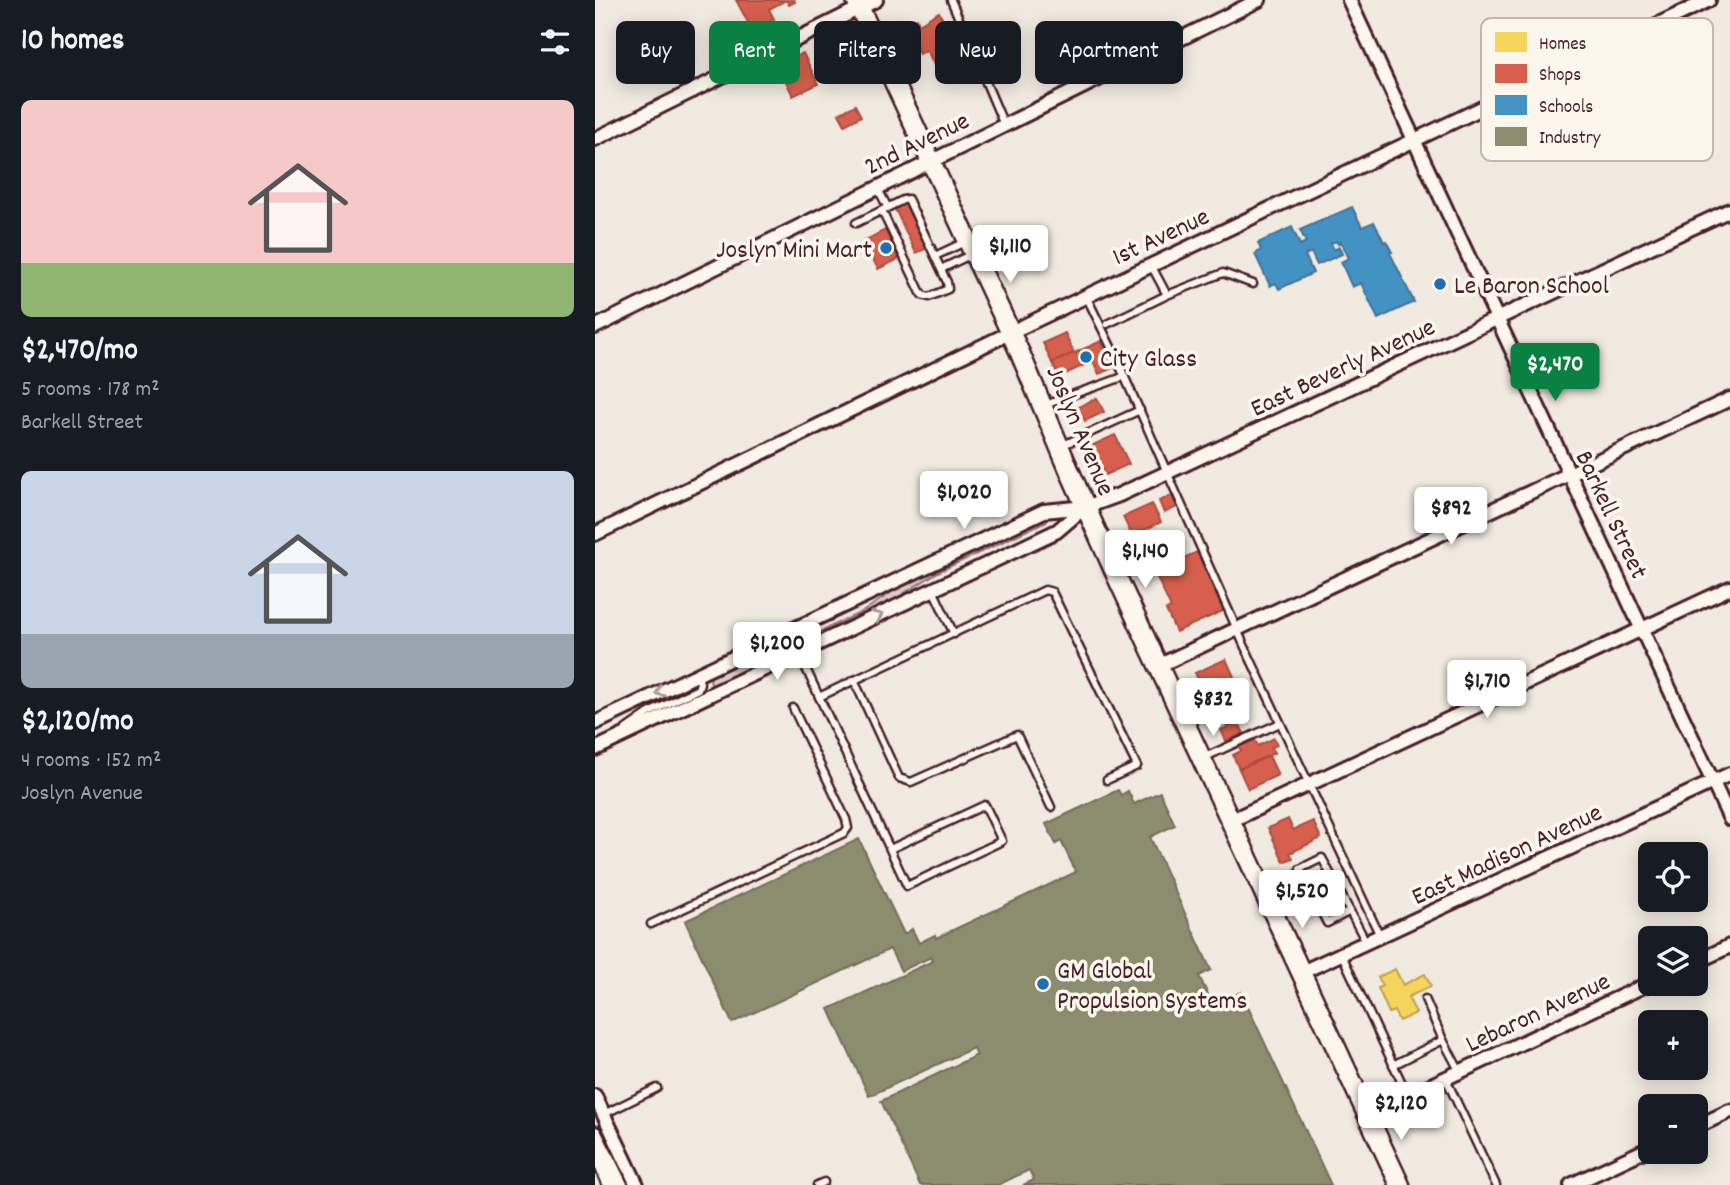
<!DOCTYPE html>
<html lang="en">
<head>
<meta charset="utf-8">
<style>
  :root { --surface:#171b24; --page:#20242c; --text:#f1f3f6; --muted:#9ea1a6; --accent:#0b8043 }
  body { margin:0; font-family:Dekko,sans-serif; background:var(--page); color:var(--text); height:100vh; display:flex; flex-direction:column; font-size:26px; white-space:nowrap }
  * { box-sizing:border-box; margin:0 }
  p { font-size:23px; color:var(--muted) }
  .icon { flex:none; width:38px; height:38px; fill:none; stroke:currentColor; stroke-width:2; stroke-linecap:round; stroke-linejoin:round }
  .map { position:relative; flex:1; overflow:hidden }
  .drawer { display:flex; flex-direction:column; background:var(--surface); width:595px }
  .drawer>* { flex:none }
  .guide { position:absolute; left:21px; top:21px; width:665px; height:63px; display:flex; gap:14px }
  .tools { position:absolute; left:1043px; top:842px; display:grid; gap:14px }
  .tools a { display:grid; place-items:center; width:70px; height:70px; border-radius:10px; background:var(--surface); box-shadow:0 4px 18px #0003; font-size:35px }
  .price { position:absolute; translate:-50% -60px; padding:0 16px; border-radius:7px; background:#fff; color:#222; font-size:23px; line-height:46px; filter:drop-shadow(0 2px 4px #0008) }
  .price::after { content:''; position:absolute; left:50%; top:42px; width:21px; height:16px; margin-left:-10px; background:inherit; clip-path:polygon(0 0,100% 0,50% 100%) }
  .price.selected { background:var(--accent); color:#fff }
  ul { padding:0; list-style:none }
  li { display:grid; align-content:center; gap:14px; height:371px; padding:0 21px }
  li span { display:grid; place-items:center; height:217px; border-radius:10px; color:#555 }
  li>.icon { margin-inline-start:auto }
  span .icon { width:126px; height:126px; fill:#fffc; stroke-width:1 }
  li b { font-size:30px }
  h2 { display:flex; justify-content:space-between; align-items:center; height:84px; padding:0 21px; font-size:30px }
  .tag { padding:0 24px; border-radius:10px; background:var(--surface); box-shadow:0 4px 18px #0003; font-size:24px; line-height:63px }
  .tag.selected { background:var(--accent); color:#fff }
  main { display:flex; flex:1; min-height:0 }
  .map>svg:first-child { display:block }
  .green { fill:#d8ccc6; stroke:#917678; stroke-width:2 }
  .homes { fill:#f6d55c; stroke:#c29e4d; stroke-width:2 }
  .shops { fill:#d6604d; stroke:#ac4c43; stroke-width:2 }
  .schools { fill:#4393c3; stroke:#457095; stroke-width:2 }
  .industry { fill:#8c8c6e; stroke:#786b5a; stroke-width:2 }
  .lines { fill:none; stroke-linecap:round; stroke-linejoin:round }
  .service-casing { stroke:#4a1f2b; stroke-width:11 }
  .minor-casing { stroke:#4a1f2b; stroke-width:18 }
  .secondary-casing { stroke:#4a1f2b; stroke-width:23 }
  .service { stroke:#fbf7ec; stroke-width:6 }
  .minor { stroke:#fbf7ec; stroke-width:12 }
  .secondary { stroke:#fbf7ec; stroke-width:18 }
  .oneway { stroke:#ab9695 }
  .poi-dot { fill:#1f6fb2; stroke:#fbf7ec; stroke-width:2.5 }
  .labels { text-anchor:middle; stroke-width:7; stroke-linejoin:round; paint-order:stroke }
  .street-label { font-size:26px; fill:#4a1f2b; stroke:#fbf7ec }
  .poi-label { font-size:26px; fill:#4a1f2b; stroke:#fbf7ec; text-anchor:start }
  .key { fill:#fbf7ec; stroke:#c6b6b2; stroke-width:2 }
  .key-label { font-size:19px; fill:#4a1f2b }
</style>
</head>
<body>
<main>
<section class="drawer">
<h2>10 homes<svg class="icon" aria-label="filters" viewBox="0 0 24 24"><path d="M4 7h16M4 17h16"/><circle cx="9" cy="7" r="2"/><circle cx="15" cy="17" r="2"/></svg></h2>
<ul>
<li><span style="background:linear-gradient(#f6c9c9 75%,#8fb573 0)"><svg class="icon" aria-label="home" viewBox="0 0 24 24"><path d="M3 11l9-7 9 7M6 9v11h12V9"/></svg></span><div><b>$2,470/mo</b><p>5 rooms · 178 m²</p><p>Barkell Street</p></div></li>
<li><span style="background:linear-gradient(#c9d6e8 75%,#9aa5b1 0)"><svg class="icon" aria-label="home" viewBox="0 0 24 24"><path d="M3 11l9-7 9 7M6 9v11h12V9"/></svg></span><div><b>$2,120/mo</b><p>4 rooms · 152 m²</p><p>Joslyn Avenue</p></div></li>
</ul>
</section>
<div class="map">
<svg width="1135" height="1185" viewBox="0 0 1135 1185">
  <rect width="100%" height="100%" fill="#f0eae0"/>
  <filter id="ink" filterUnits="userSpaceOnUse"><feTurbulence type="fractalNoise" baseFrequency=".0143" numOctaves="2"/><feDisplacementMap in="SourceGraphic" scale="14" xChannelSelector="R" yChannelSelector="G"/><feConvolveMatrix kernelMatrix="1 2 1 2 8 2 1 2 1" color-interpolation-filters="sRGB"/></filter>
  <g filter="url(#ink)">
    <!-- green -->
    <g class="green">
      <polygon points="451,518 452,521 343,572 295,602 223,636 222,633 267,612 303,588"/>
      <polygon points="169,651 173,659 119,685 116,684 115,677"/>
    </g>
    <!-- homes -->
    <polygon class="homes" points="800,969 808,985 830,974 836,986 813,997 821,1013 804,1021 799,1011 794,1013 783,988 787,986 783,977"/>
    <!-- shops -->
    <g class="shops">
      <polygon points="141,0 199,0 200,2 194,5 191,0 174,9 179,19 157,30"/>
      <polygon points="344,12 351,27 360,25 362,31 352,37 368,70 346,80 332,50 324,54 313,22 322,18 324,24"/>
      <polygon points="208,53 223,84 198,96 183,65"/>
      <polygon points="260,105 266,116 250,125 244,114"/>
      <polygon points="311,202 333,248 321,253 299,207"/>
      <polygon points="290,230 304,259 283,269 269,241"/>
      <polygon points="470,333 479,353 457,363 448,343"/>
      <polygon points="506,341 518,368 504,374 498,361 464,377 457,363"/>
      <polygon points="502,398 509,412 490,421 487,415 482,417 479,409"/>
      <polygon points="520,435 534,464 510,475 496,446"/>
      <polygon points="577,495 582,507 569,513 564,501"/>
      <polygon points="557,504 566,522 537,536 528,517"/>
      <polygon points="602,552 628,611 581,632 571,610 576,608 559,571"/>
      <polygon points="631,659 640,679 610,693 600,673"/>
      <polygon points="643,722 649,733 631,741 626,730"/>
      <polygon points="679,738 682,745 677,747 679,753 644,769 638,755 646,751 644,746 659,739 663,746"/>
      <polygon points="674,756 683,775 653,789 644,769"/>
      <polygon points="693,819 698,830 718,821 726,838 695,853 698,858 689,862 673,828"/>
    </g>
    <!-- schools -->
    <polygon class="schools" points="757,207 767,227 779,222 789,242 791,241 797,252 795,253 819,302 783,319 766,283 757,287 746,262 754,258 746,242 743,244 741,241 736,243 739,250 744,247 747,254 722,265 716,252 710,255 718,273 684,289 681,283 675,286 660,254 666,250 663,243 697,227 705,245 711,242 705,230"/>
    <!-- industry -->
    <polygon class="industry" points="523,790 526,795 533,791 539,804 565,792 580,825 555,837 616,970 604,976 618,1005 646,992 736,1185 428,1185 439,1180 434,1170 403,1185 325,1185 286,1101 382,1055 378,1048 274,1096 234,1009 338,961 336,957 306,971 295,949 137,1023 90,921 264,839 309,934 317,929 324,943 340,935 341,938 481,872 466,841 461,844 451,824"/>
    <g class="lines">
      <defs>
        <g id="service">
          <polyline points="356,0 409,125"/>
          <polyline points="283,189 293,208"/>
          <polyline points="261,223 308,200 313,199 352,282 353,289 334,297 327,295 287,211"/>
          <polyline points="340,256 372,241"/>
          <polyline points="556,265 572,295 628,273 658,284"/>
          <polyline points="346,269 377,254"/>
          <polyline points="491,296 519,353 649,645 785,936"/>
          <polyline points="512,324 572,295"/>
          <path d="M449,406C475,394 503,387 530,376"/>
          <polyline points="466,446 545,410"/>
          <polyline points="338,590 359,634"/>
          <polyline points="194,632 312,886 407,841 390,805 295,849"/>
          <polyline points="259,680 304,778 316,782 422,735 456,807"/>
          <polyline points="224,697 450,590 457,592 542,766 512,780"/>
          <polyline points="31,729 54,713 103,689 105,683 103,675"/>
          <polyline points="608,758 685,723"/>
          <polyline points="713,886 732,923 755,911"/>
          <polyline points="675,904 713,886 705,869 727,858 771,942"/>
          <polyline points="56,924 249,833 253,828 251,819 198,708"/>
          <polyline points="746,953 813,1096"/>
          <polyline points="830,999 848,1040"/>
          <polyline points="798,1065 848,1040 865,1072"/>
          <polyline points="851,1079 901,1185"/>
          <polyline points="9,1114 62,1088"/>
          <polyline points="222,1185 229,1182"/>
        </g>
        <g id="minor">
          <polyline points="754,0 1135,819"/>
          <polyline points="0,139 281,0"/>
          <polyline points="0,327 664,0"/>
          <polyline points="0,534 435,323 1114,0"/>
          <polyline points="563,666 1135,399"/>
          <polyline points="0,723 449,511 491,507 524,495 1135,210"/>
          <polyline points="0,749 462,531 490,507"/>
          <polyline points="635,821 1135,588"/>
          <polyline points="1101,962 1135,946"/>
          <polyline points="705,973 1135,774"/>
          <polyline points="0,1096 42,1185"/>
          <polyline points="772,1115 1055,983"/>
          <polyline points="1101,1127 1135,1111"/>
          <polyline points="0,1133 26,1185"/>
          <polyline points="0,1152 15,1185"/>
          <polyline points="976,1185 1055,1148"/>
        </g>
        <polyline id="secondary" points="261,0 425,353 475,472 522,577 805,1185"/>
      </defs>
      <!-- service casing -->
      <use href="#service" class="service-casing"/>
      <!-- minor casing -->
      <use href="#minor" class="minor-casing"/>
      <!-- secondary casing -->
      <use href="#secondary" class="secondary-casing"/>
      <!-- service -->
      <use href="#service" class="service"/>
      <!-- minor -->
      <use href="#minor" class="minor"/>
      <!-- secondary -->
      <use href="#secondary" class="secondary"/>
    </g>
    <!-- one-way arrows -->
    <defs><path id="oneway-chevron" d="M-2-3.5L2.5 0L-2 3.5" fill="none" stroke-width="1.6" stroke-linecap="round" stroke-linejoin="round" transform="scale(1.75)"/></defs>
    <g class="oneway">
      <use href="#oneway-chevron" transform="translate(283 616) rotate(-25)"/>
      <use href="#oneway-chevron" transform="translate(65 692) rotate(155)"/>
    </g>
  </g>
  <!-- markers -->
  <g class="poi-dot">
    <circle cx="291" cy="248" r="7"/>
    <circle cx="845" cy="284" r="7"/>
    <circle cx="491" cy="357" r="7"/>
    <circle cx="448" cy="984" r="7"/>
  </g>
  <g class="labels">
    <!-- street labels -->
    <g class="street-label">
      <text transform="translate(321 142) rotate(-26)" y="9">2nd Avenue</text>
      <text transform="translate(565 235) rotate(-25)" y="9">1st Avenue</text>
      <text transform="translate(747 366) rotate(-25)" y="9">East Beverly Avenue</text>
      <text transform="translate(487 430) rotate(67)" y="9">Joslyn Avenue</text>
      <text transform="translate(1018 514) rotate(65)" y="9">Barkell Street</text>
      <text transform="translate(911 853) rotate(-25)" y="9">East Madison Avenue</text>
      <text transform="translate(942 1011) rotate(-25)" y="9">Lebaron Avenue</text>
    </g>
    <!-- poi labels -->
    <g class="poi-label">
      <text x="277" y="257" text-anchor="end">Joslyn Mini Mart</text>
      <text x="859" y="293">Le Baron School</text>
      <text x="505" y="366">City Glass</text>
      <text x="462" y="978">GM Global<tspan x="462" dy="30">Propulsion Systems</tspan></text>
    </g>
  </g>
  <!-- legend -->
  <rect x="886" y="18" width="232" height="143" rx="10" class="key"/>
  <rect x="900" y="32" width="32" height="20" fill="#f6d55c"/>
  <rect x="900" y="64" width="32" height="19" fill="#d6604d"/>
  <rect x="900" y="95" width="32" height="20" fill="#4393c3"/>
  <rect x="900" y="127" width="32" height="19" fill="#8c8c6e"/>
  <g class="key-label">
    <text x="944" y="49">Homes</text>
    <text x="944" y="80">Shops</text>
    <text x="944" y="112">Schools</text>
    <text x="944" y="143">Industry</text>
  </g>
</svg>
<div class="tools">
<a><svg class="icon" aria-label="locate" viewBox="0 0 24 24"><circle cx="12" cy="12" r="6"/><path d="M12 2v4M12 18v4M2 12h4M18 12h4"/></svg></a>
<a><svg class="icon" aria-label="layers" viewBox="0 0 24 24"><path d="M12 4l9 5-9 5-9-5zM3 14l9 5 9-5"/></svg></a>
<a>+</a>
<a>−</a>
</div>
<b class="price" style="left:415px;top:285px">$1,110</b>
<b class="price selected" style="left:960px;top:403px">$2,470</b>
<b class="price" style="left:369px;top:531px">$1,020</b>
<b class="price" style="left:856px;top:547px">$892</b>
<b class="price" style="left:550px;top:590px">$1,140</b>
<b class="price" style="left:182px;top:682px">$1,200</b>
<b class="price" style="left:892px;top:720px">$1,710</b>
<b class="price" style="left:618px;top:738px">$832</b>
<b class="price" style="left:707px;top:930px">$1,520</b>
<b class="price" style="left:806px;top:1142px">$2,120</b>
<div class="guide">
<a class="tag">Buy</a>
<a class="tag selected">Rent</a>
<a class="tag">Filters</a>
<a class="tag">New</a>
<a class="tag">Apartment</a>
</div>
</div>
</main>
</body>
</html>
